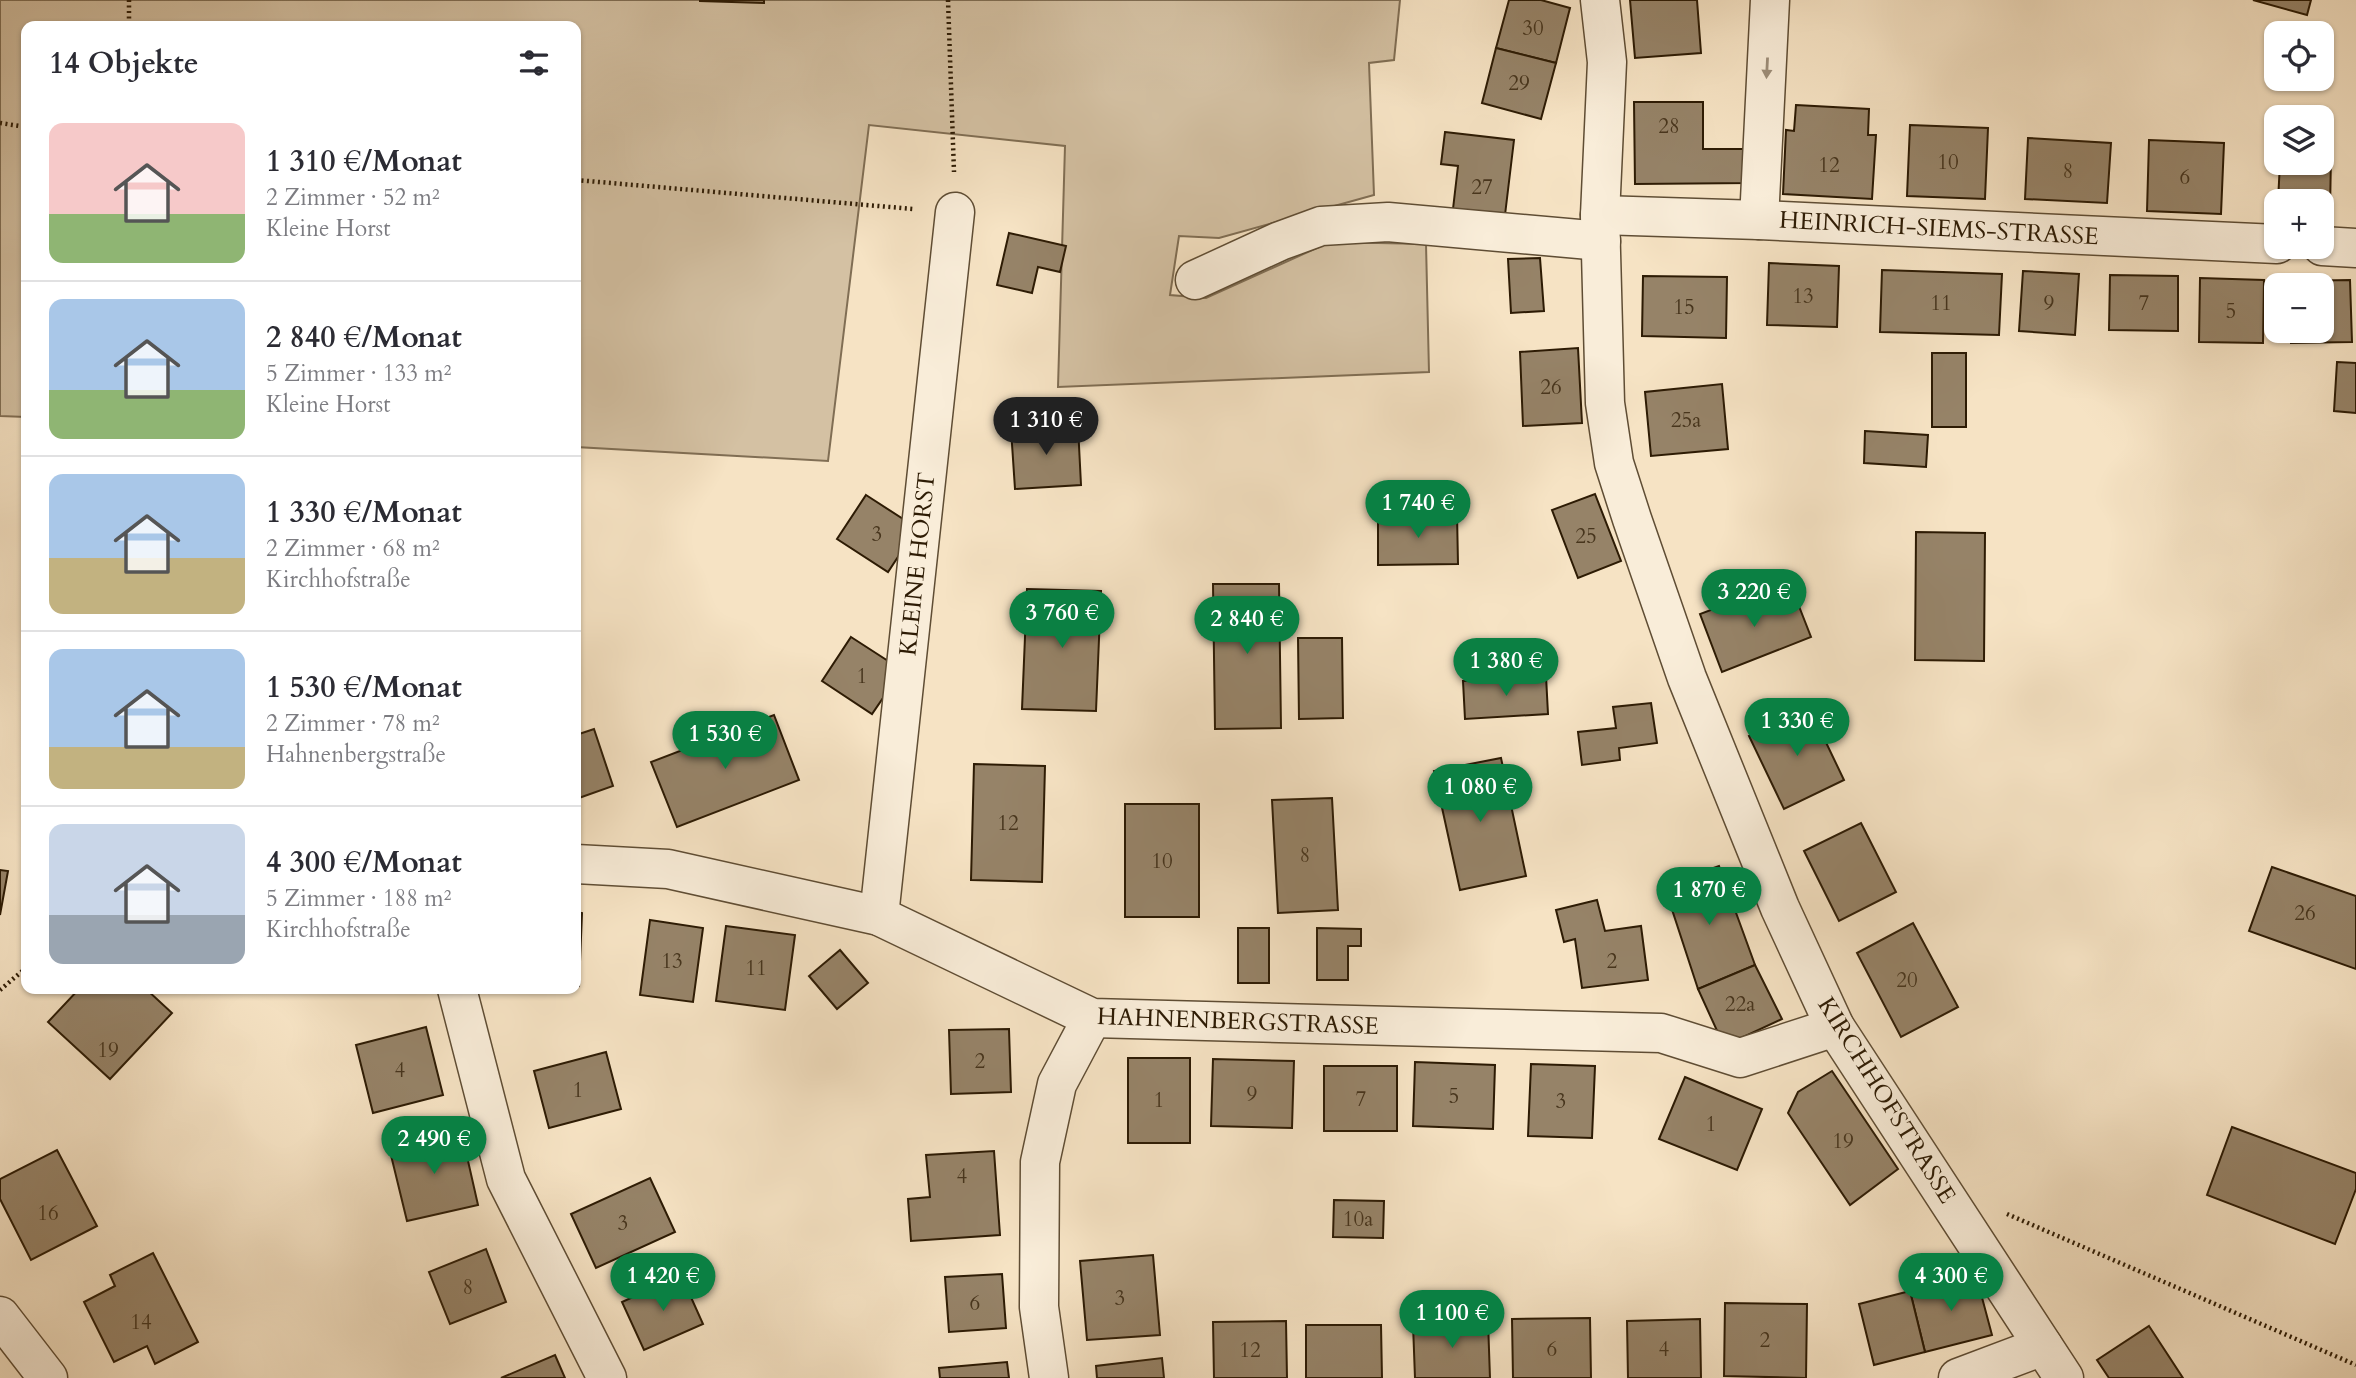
<!DOCTYPE html>
<html lang="de">
<head>
<meta charset="utf-8">
<style>
  :root { --surface:#fff; --page:#f2f2f3; --text:#2b2b33; --muted:#7c7c81; --line:#e1e1e2; --accent:#0b8043 }
  body { margin:0; font-family:Cardo,serif; background:var(--page); color:var(--text); height:100vh; display:flex; flex-direction:column; font-size:26px; white-space:nowrap }
  * { box-sizing:border-box; margin:0 }
  p { font-size:23px; color:var(--muted) }
  .icon { flex:none; width:38px; height:38px; fill:none; stroke:currentColor; stroke-width:2; stroke-linecap:round; stroke-linejoin:round }
  .map { position:relative; flex:1; overflow:hidden }
  .details { position:absolute; left:21px; top:21px; width:560px; height:973px; display:flex; flex-direction:column; background:var(--surface); border-radius:14px; box-shadow:0 2px 5px #0004 }
  .details>* { flex:none }
  .controls { position:absolute; left:2264px; top:21px; display:grid; gap:14px }
  .controls a { display:grid; place-items:center; width:70px; height:70px; border-radius:14px; background:var(--surface); box-shadow:0 2px 5px #0004; font-size:35px }
  .price { position:absolute; translate:-50% -60px; padding:0 16px; border-radius:24px; background:var(--accent); color:#fff; font-size:23px; line-height:46px; filter:drop-shadow(0 2px 4px #0008) }
  .price::after { content:''; position:absolute; left:50%; top:42px; width:21px; height:16px; margin-left:-10px; background:inherit; clip-path:polygon(0 0,100% 0,50% 100%) }
  .price.current { background:#222; color:#fff }
  ul { padding:0; list-style:none }
  li { display:flex; align-items:center; gap:21px; height:175px; padding:0 28px }
  li+li { border-top:2px solid var(--line) }
  li span { display:grid; place-items:center; flex:none; width:196px; height:140px; border-radius:14px; color:#555 }
  li>.icon { margin-inline-start:auto }
  span .icon { width:84px; height:84px; fill:#fffc; stroke-width:1 }
  li b { font-size:30px }
  h2 { display:flex; justify-content:space-between; align-items:center; height:84px; padding:0 28px; font-size:30px }
  .map>svg:first-child { display:block }
  .green { fill:#d4c1a3; stroke:#806e54; stroke-width:2 }
  .building { fill:#968368; stroke:#2d1b04; stroke-width:2 }
  .lines { fill:none; stroke-linecap:round; stroke-linejoin:round }
  .street-casing { stroke:#5f4d34; stroke-width:41 }
  .path { stroke:#2d1b04; stroke-width:4.5; stroke-dasharray:2 3.5; stroke-linecap:butt }
  .street { stroke:#f9edd9; stroke-width:38 }
  .oneway { fill:#9d8e79 }
  .labels { text-anchor:middle; stroke-width:6; stroke-linejoin:round; paint-order:stroke }
  .number-label { font-size:21px; fill:#47351d }
  .street-label { font-size:24px; fill:#2d1b04; stroke:#f9edd9 }
</style>
</head>
<body>
<div class="map">
<svg width="2356" height="1378" viewBox="0 0 2356 1378">
  <rect width="100%" height="100%" fill="#f6e3c4"/>
  <filter id="stains"><feTurbulence type="fractalNoise" baseFrequency=".00286" numOctaves="4"/><feColorMatrix values="0 0 0 0 .2 0 0 0 0 .09 0 0 0 0 .02 0 0 0 .5 -.17"/></filter>
  <radialGradient id="worn" r=".72"><stop offset=".6" stop-color="#630" stop-opacity="0"/><stop offset="1" stop-color="#630" stop-opacity=".3"/></radialGradient>
  <!-- green -->
  <polygon class="green" points="0,0 1400,0 1394,60 1369,63 1374,195 1219,238 1179,236 1170,295 1206,298 1330,242 1426,244 1429,372 1058,387 1065,146 869,125 828,461 576,447 576,26 26,26 26,417 0,416"/>
  <!-- building -->
  <g class="building">
    <polygon points="700,0 764,0 764,3 700,1"/>
    <polygon points="1509,0 1541,0 1570,8 1556,63 1496,48"/>
    <polygon points="1630,0 1697,0 1701,53 1635,58"/>
    <polygon points="2253,0 2311,0 2307,15"/>
    <polygon points="1496,48 1556,63 1541,119 1482,103"/>
    <polygon points="1634,102 1703,102 1703,149 1751,149 1751,183 1635,184"/>
    <polygon points="1796,105 1869,109 1868,135 1876,135 1872,199 1783,194 1786,130 1794,131"/>
    <polygon points="1910,125 1988,128 1985,199 1907,196"/>
    <polygon points="1445,132 1514,140 1505,215 1453,209 1458,166 1441,164"/>
    <polygon points="2028,138 2111,143 2107,203 2025,199"/>
    <polygon points="2149,140 2224,143 2221,214 2147,211"/>
    <polygon points="2322,154 2331,154 2330,213 2322,213 2322,201 2278,201 2280,163 2322,163"/>
    <polygon points="1009,233 1066,246 1060,272 1038,267 1032,293 997,285"/>
    <polygon points="1540,258 1544,311 1511,313 1508,259"/>
    <polygon points="1769,263 1839,266 1837,327 1767,325"/>
    <polygon points="1882,270 2002,274 1999,335 1880,332"/>
    <polygon points="2023,271 2079,274 2075,335 2019,331"/>
    <polygon points="2110,275 2178,276 2178,331 2109,330"/>
    <polygon points="1643,276 1727,277 1726,338 1642,336"/>
    <polygon points="2200,278 2264,280 2263,343 2199,342"/>
    <polygon points="2350,280 2352,342 2291,343 2291,331 2322,331 2322,285 2290,285 2290,281"/>
    <polygon points="1578,348 1582,423 1523,426 1520,352"/>
    <rect x="1932" y="353" width="34" height="74"/>
    <polygon points="2337,362 2356,363 2356,413 2334,411"/>
    <polygon points="1722,384 1728,449 1651,456 1645,392"/>
    <polygon points="1078,426 1081,485 1015,489 1011,429"/>
    <polygon points="1865,431 1928,435 1926,467 1864,463"/>
    <polygon points="1595,494 1621,561 1578,578 1552,510"/>
    <polygon points="866,495 917,528 888,572 837,539"/>
    <polygon points="1457,514 1458,564 1378,565 1378,515"/>
    <polygon points="1916,532 1985,533 1984,661 1915,660"/>
    <polygon points="1213,584 1279,584 1281,728 1215,729"/>
    <polygon points="1027,589 1101,591 1096,711 1022,709"/>
    <polygon points="1793,591 1811,637 1722,672 1700,614 1748,596 1752,606"/>
    <polygon points="851,637 902,670 872,714 822,681"/>
    <polygon points="1298,638 1342,638 1343,718 1299,719"/>
    <polygon points="1546,676 1548,714 1465,719 1463,681"/>
    <polygon points="1651,703 1657,743 1619,748 1620,760 1582,765 1578,732 1616,728 1613,707"/>
    <polygon points="1809,707 1844,780 1784,809 1749,736"/>
    <polygon points="774,715 799,780 677,827 651,762"/>
    <polygon points="594,729 613,786 576,799 576,735"/>
    <polygon points="1501,758 1526,876 1460,890 1434,771"/>
    <polygon points="974,764 1045,766 1042,882 971,880"/>
    <polygon points="1332,798 1338,910 1278,913 1272,800"/>
    <rect x="1125" y="804" width="74" height="113"/>
    <polygon points="1861,823 1896,892 1839,921 1804,851"/>
    <polygon points="1719,866 1755,965 1698,989 1664,885"/>
    <polygon points="2272,867 2356,896 2356,969 2249,931"/>
    <polygon points="0,870 8,871 0,915"/>
    <polygon points="1597,900 1605,931 1641,926 1648,980 1582,988 1575,939 1564,942 1556,910"/>
    <polygon points="576,912 582,913 579,986 576,985"/>
    <polygon points="650,920 703,928 693,1002 640,995"/>
    <polygon points="1913,923 1958,1007 1901,1037 1857,953"/>
    <polygon points="726,926 795,935 785,1010 716,1001"/>
    <rect x="1238" y="928" width="31" height="55"/>
    <polygon points="1317,928 1361,929 1361,946 1348,946 1348,980 1317,980"/>
    <polygon points="840,950 868,983 837,1009 809,976"/>
    <polygon points="1755,965 1782,1019 1724,1046 1698,989"/>
    <polygon points="79,989 146,989 172,1013 110,1079 48,1022"/>
    <polygon points="426,1027 443,1095 373,1113 356,1045"/>
    <polygon points="1009,1029 1011,1092 951,1094 949,1030"/>
    <polygon points="606,1052 621,1109 549,1128 534,1071"/>
    <rect x="1128" y="1058" width="62" height="85"/>
    <polygon points="1213,1059 1294,1061 1292,1128 1211,1126"/>
    <polygon points="1415,1062 1495,1065 1493,1129 1413,1126"/>
    <polygon points="1531,1064 1595,1066 1592,1138 1528,1136"/>
    <rect x="1324" y="1066" width="73" height="65"/>
    <polygon points="1832,1071 1898,1169 1850,1205 1788,1113 1798,1092"/>
    <polygon points="1685,1077 1762,1109 1737,1170 1659,1139"/>
    <polygon points="2232,1127 2356,1173 2356,1189 2335,1244 2207,1195"/>
    <polygon points="461,1130 478,1205 407,1221 389,1147"/>
    <polygon points="57,1150 97,1226 31,1260 0,1199 0,1179"/>
    <polygon points="994,1151 1000,1235 911,1241 908,1199 930,1197 926,1155"/>
    <polygon points="650,1178 675,1232 596,1268 571,1214"/>
    <polygon points="1334,1200 1384,1201 1383,1238 1333,1237"/>
    <polygon points="486,1249 506,1302 450,1324 429,1272"/>
    <polygon points="153,1253 198,1342 155,1364 147,1346 114,1362 84,1302 115,1286 110,1275"/>
    <polygon points="1153,1255 1160,1335 1087,1340 1080,1261"/>
    <polygon points="1002,1274 1006,1328 949,1332 945,1277"/>
    <polygon points="681,1275 703,1324 644,1350 622,1302"/>
    <polygon points="1976,1275 1992,1335 1925,1352 1910,1291"/>
    <polygon points="1910,1291 1925,1352 1874,1365 1859,1304"/>
    <polygon points="1725,1303 1807,1304 1806,1378 1724,1376"/>
    <polygon points="1590,1318 1591,1378 1513,1378 1512,1319"/>
    <polygon points="1700,1319 1701,1378 1628,1378 1627,1321"/>
    <polygon points="1286,1321 1287,1378 1214,1378 1213,1322"/>
    <polygon points="1488,1321 1490,1378 1415,1378 1413,1324"/>
    <polygon points="1306,1325 1381,1325 1382,1378 1306,1378"/>
    <polygon points="2149,1326 2183,1378 2109,1378 2097,1360"/>
    <polygon points="555,1355 565,1378 501,1378"/>
    <polygon points="1162,1358 1164,1378 1097,1378 1096,1366"/>
    <polygon points="1007,1362 1009,1378 940,1378 939,1368"/>
  </g>
  <g class="lines">
    <defs>
      <g id="street">
        <polyline points="1600,0 1607,62 1600,215 1605,403 1614,463 1632,519 1687,678 1780,908 1835,1027 2064,1378"/>
        <polyline points="1600,215 1759,220 2277,244"/>
        <polyline points="1759,220 1770,0"/>
        <polyline points="2322,246 2356,248"/>
        <polyline points="1195,280 1280,241 1321,226 1388,222 1601,241"/>
        <polyline points="576,864 668,869 879,916 1092,1018 1661,1033 1740,1058 1835,1027"/>
        <polyline points="879,916 955,212"/>
        <polyline points="457,989 506,1179 607,1378"/>
        <polyline points="0,1316 48,1378"/>
        <polyline points="1049,1378 1039,1307 1040,1162 1057,1084 1092,1018"/>
        <polyline points="1958,1378 2043,1346"/>
      </g>
    </defs>
    <!-- street casing -->
    <use href="#street" class="street-casing"/>
    <!-- path -->
    <g class="path">
      <polyline points="129,0 129,26"/>
      <polyline points="948,0 954,172"/>
      <polyline points="0,123 26,127"/>
      <polyline points="576,180 913,209"/>
      <polyline points="0,990 26,968"/>
      <polyline points="2007,1214 2356,1365"/>
    </g>
    <!-- street -->
    <use href="#street" class="street"/>
  </g>
  <!-- one-way arrows -->
  <defs><path id="oneway-solid" d="M-6-.8H1V-3.2L6.5 0L1 3.2V.8H-6Z" transform="scale(1.75)"/></defs>
  <use class="oneway" href="#oneway-solid" transform="translate(1767 68) rotate(93)"/>
  <g class="labels">
    <!-- number labels -->
    <g class="number-label">
      <text x="1533" y="35">30</text>
      <text x="1519" y="90">29</text>
      <text x="1669" y="133">28</text>
      <text x="1948" y="169">10</text>
      <text x="1829" y="172">12</text>
      <text x="2068" y="178">8</text>
      <text x="2185" y="184">6</text>
      <text x="1482" y="194">27</text>
      <text x="1803" y="303">13</text>
      <text x="1941" y="310">11</text>
      <text x="2049" y="310">9</text>
      <text x="2144" y="310">7</text>
      <text x="1684" y="314">15</text>
      <text x="2231" y="318">5</text>
      <text x="1551" y="394">26</text>
      <text x="1686" y="427">25a</text>
      <text x="877" y="541">3</text>
      <text x="1586" y="543">25</text>
      <text x="862" y="683">1</text>
      <text x="1008" y="830">12</text>
      <text x="1305" y="862">8</text>
      <text x="1162" y="868">10</text>
      <text x="2305" y="920">26</text>
      <text x="672" y="968">13</text>
      <text x="1612" y="968">2</text>
      <text x="756" y="975">11</text>
      <text x="1907" y="987">20</text>
      <text x="1740" y="1011">22a</text>
      <text x="108" y="1057">19</text>
      <text x="980" y="1068">2</text>
      <text x="400" y="1077">4</text>
      <text x="578" y="1097">1</text>
      <text x="1252" y="1101">9</text>
      <text x="1454" y="1103">5</text>
      <text x="1361" y="1106">7</text>
      <text x="1159" y="1107">1</text>
      <text x="1561" y="1108">3</text>
      <text x="1711" y="1131">1</text>
      <text x="1843" y="1148">19</text>
      <text x="962" y="1183">4</text>
      <text x="48" y="1220">16</text>
      <text x="1358" y="1226">10a</text>
      <text x="623" y="1230">3</text>
      <text x="468" y="1294">8</text>
      <text x="1120" y="1305">3</text>
      <text x="975" y="1310">6</text>
      <text x="141" y="1329">14</text>
      <text x="1765" y="1347">2</text>
      <text x="1552" y="1356">6</text>
      <text x="1664" y="1356">4</text>
      <text x="1250" y="1357">12</text>
    </g>
    <!-- street labels -->
    <g class="street-label">
      <text transform="translate(1939 228) rotate(3)" y="8">HEINRICH-SIEMS-STRASSE</text>
      <text transform="translate(917 564) rotate(-84)" y="8">KLEINE HORST</text>
      <text transform="translate(1238 1021) rotate(2)" y="8">HAHNENBERGSTRASSE</text>
      <text transform="translate(1887 1100) rotate(58)" y="8">KIRCHHOFSTRASSE</text>
    </g>
  </g>
  <rect width="100%" height="100%" filter="url(#stains)"/>
  <rect width="100%" height="100%" fill="url(#worn)"/>
</svg>
<div class="controls">
<a><svg class="icon" aria-label="locate" viewBox="0 0 24 24"><circle cx="12" cy="12" r="6"/><path d="M12 2v4M12 18v4M2 12h4M18 12h4"/></svg></a>
<a><svg class="icon" aria-label="layers" viewBox="0 0 24 24"><path d="M12 4l9 5-9 5-9-5zM3 14l9 5 9-5"/></svg></a>
<a>+</a>
<a>−</a>
</div>
<b class="price current" style="left:1046px;top:457px">1 310 €</b>
<b class="price" style="left:1418px;top:540px">1 740 €</b>
<b class="price" style="left:1754px;top:629px">3 220 €</b>
<b class="price" style="left:1062px;top:650px">3 760 €</b>
<b class="price" style="left:1247px;top:656px">2 840 €</b>
<b class="price" style="left:1506px;top:698px">1 380 €</b>
<b class="price" style="left:1797px;top:758px">1 330 €</b>
<b class="price" style="left:725px;top:771px">1 530 €</b>
<b class="price" style="left:1480px;top:824px">1 080 €</b>
<b class="price" style="left:1709px;top:927px">1 870 €</b>
<b class="price" style="left:434px;top:1176px">2 490 €</b>
<b class="price" style="left:663px;top:1313px">1 420 €</b>
<b class="price" style="left:1951px;top:1313px">4 300 €</b>
<b class="price" style="left:1452px;top:1350px">1 100 €</b>
<section class="details">
<h2>14 Objekte<svg class="icon" aria-label="filters" viewBox="0 0 24 24"><path d="M4 7h16M4 17h16"/><circle cx="9" cy="7" r="2"/><circle cx="15" cy="17" r="2"/></svg></h2>
<ul>
<li><span style="background:linear-gradient(#f6c9c9 65%,#8fb573 0)"><svg class="icon" aria-label="home" viewBox="0 0 24 24"><path d="M3 11l9-7 9 7M6 9v11h12V9"/></svg></span><div><b>1 310 €/Monat</b><p>2 Zimmer · 52 m²</p><p>Kleine Horst</p></div></li>
<li><span style="background:linear-gradient(#a9c7e8 65%,#8fb573 0)"><svg class="icon" aria-label="home" viewBox="0 0 24 24"><path d="M3 11l9-7 9 7M6 9v11h12V9"/></svg></span><div><b>2 840 €/Monat</b><p>5 Zimmer · 133 m²</p><p>Kleine Horst</p></div></li>
<li><span style="background:linear-gradient(#a9c7e8 60%,#c2b280 0)"><svg class="icon" aria-label="home" viewBox="0 0 24 24"><path d="M3 11l9-7 9 7M6 9v11h12V9"/></svg></span><div><b>1 330 €/Monat</b><p>2 Zimmer · 68 m²</p><p>Kirchhofstraße</p></div></li>
<li><span style="background:linear-gradient(#a9c7e8 70%,#c2b280 0)"><svg class="icon" aria-label="home" viewBox="0 0 24 24"><path d="M3 11l9-7 9 7M6 9v11h12V9"/></svg></span><div><b>1 530 €/Monat</b><p>2 Zimmer · 78 m²</p><p>Hahnenbergstraße</p></div></li>
<li><span style="background:linear-gradient(#c9d6e8 65%,#9aa5b1 0)"><svg class="icon" aria-label="home" viewBox="0 0 24 24"><path d="M3 11l9-7 9 7M6 9v11h12V9"/></svg></span><div><b>4 300 €/Monat</b><p>5 Zimmer · 188 m²</p><p>Kirchhofstraße</p></div></li>
</ul>
</section>
</div>
</body>
</html>
